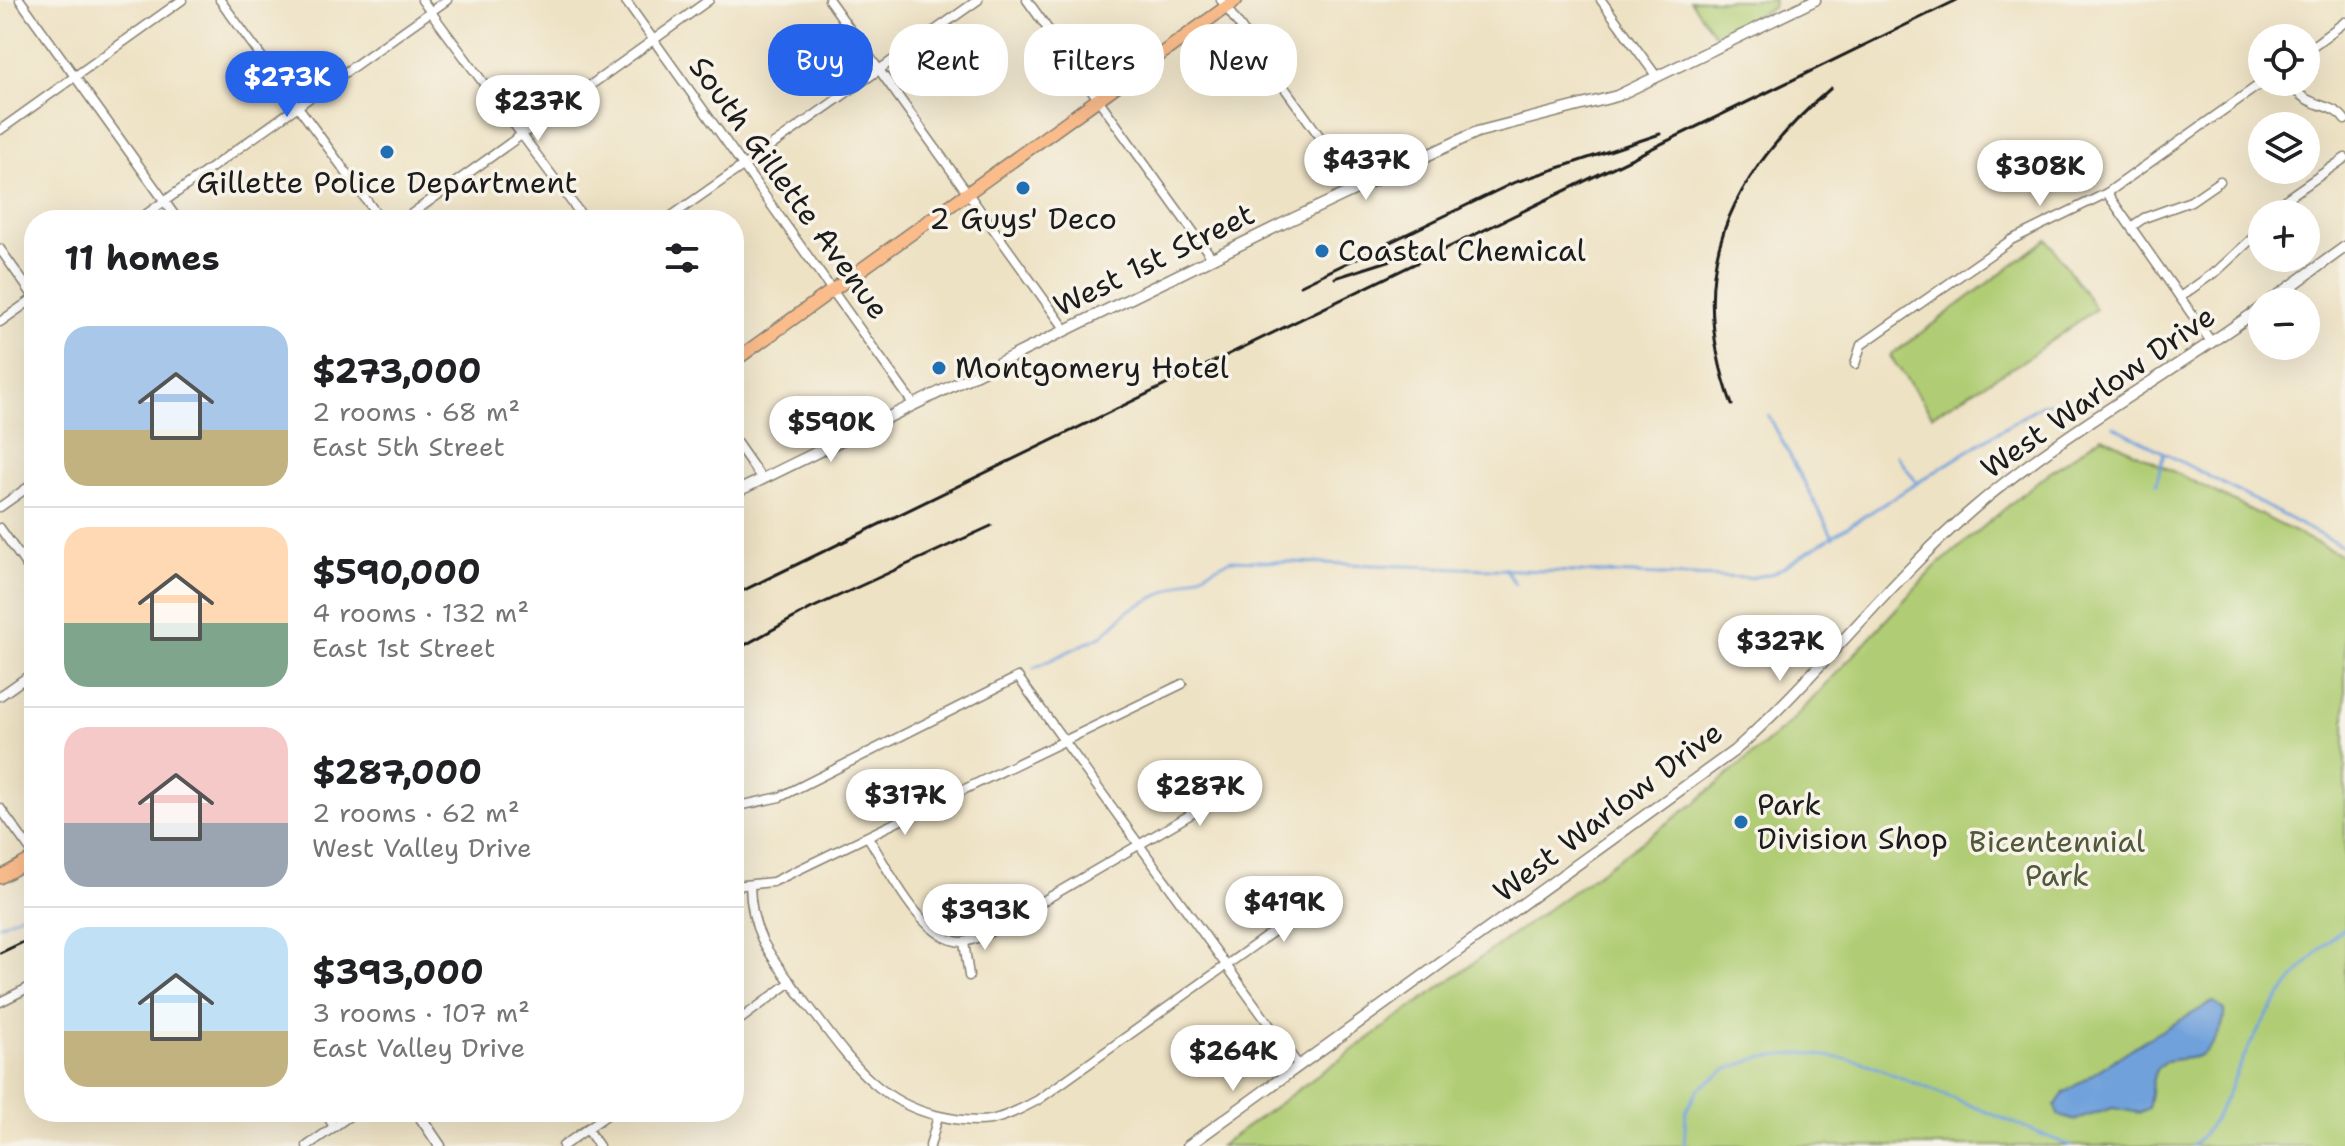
<!DOCTYPE html>
<html lang="en">
<head>
<meta charset="utf-8">
<style>
  :root { --surface:#fff; --page:#f2f2f2; --text:#202124; --muted:#757577; --line:#e0e0e0; --accent:#2563eb }
  body { margin:0; font-family:"Shantell Sans",sans-serif; background:var(--page); color:var(--text); height:100vh; display:flex; flex-direction:column; font-size:30px; white-space:nowrap }
  * { box-sizing:border-box; margin:0 }
  p { font-size:26px; color:var(--muted) }
  .icon { flex:none; width:44px; height:44px; fill:none; stroke:currentColor; stroke-width:2; stroke-linecap:round; stroke-linejoin:round }
  .map { position:relative; flex:1; overflow:hidden }
  .side { position:absolute; left:24px; top:210px; width:720px; height:912px; display:flex; flex-direction:column; background:var(--surface); border-radius:32px; box-shadow:0 8px 32px #0002 }
  .side>* { flex:none }
  .top-card { position:absolute; left:768px; top:24px; width:760px; height:72px; display:flex; gap:16px }
  .controls { position:absolute; left:2248px; top:24px; display:grid; gap:16px }
  .controls a { display:grid; place-items:center; width:72px; height:72px; border-radius:50%; background:var(--surface); box-shadow:0 8px 32px #0002; font-size:40px }
  .price { position:absolute; translate:-50% -68px; padding:0 18px; border-radius:28px; background:#fff; color:#222; font-size:26px; line-height:52px; filter:drop-shadow(0 2px 4px #0008) }
  .price::after { content:''; position:absolute; left:50%; top:48px; width:24px; height:18px; margin-left:-12px; background:inherit; clip-path:polygon(0 0,100% 0,50% 100%) }
  .price.on { background:var(--accent); color:#fff }
  ul { padding:0; list-style:none }
  li { display:flex; align-items:center; gap:24px; height:200px; padding:0 40px }
  li+li { border-top:2px solid var(--line) }
  li span { display:grid; place-items:center; flex:none; width:224px; height:160px; border-radius:24px; color:#555 }
  li>.icon { margin-inline-start:auto }
  span .icon { width:96px; height:96px; fill:#fffc; stroke-width:1 }
  li b { font-size:34px }
  h2 { display:flex; justify-content:space-between; align-items:center; height:96px; padding:0 40px; font-size:34px }
  .pill { padding:0 28px; border-radius:32px; background:var(--surface); box-shadow:0 8px 32px #0002; font-size:28px; line-height:72px }
  .pill.on { background:var(--accent); color:#fff }
  .map>svg:first-child { display:block }
  .green { fill:#b0cd74; stroke:#667448; stroke-width:2 }
  .water { fill:#71a1db; stroke:#465e7c; stroke-width:2 }
  .lines { fill:none; stroke-linecap:round; stroke-linejoin:round }
  .stream { stroke:#71a1db; stroke-width:3 }
  .minor-casing { stroke:#857f70; stroke-width:11 }
  .tertiary-casing { stroke:#857f70; stroke-width:13 }
  .primary-casing { stroke:#857f70; stroke-width:15 }
  .minor { stroke:#fff; stroke-width:8 }
  .tertiary { stroke:#fff; stroke-width:10 }
  .primary { stroke:#fabc8b; stroke-width:12 }
  .rail { stroke:#1c1c1c; stroke-width:3 }
  .poi-dot { fill:#1f6fb2; stroke:#f7f3e8; stroke-width:3 }
  .labels { text-anchor:middle; stroke-width:7; stroke-linejoin:round; paint-order:stroke }
  .poi-label { font-size:30px; fill:#1c1c1c; stroke:#f7f3e8; text-anchor:start }
  .street-label { font-size:30px; fill:#1c1c1c; stroke:#f7f3e8 }
  .park-label { font-size:30px; fill:#505a3b; stroke:#f7f3e8 }
</style>
</head>
<body>
<div class="map">
<svg width="2345" height="1146" viewBox="0 0 2345 1146">
  <rect width="100%" height="100%" fill="#f7f3e8"/>
  <filter id="ink" filterUnits="userSpaceOnUse"><feTurbulence type="fractalNoise" baseFrequency=".0125" numOctaves="2"/><feDisplacementMap in="SourceGraphic" scale="16" xChannelSelector="R" yChannelSelector="G"/><feConvolveMatrix kernelMatrix="1 2 1 2 8 2 1 2 1" color-interpolation-filters="sRGB"/></filter>
  <filter id="wash" filterUnits="userSpaceOnUse"><feTurbulence type="fractalNoise" baseFrequency=".006" numOctaves="4" result="noise"/><feDisplacementMap in="SourceGraphic" scale="32" xChannelSelector="R" yChannelSelector="G"/><feGaussianBlur stdDeviation="1.8" result="paint"/><feColorMatrix in="noise" values="0 0 0 0 0 0 0 0 0 0 0 0 0 0 0 0 0 1.4 0 .05"/><feComposite in="paint" operator="in"/></filter>
  <g filter="url(#wash)">
    <rect width="100%" height="100%" fill="#eee2c4"/>
    <!-- green -->
    <g class="green">
      <polygon points="1690,0 1774,0 1773,8 1715,35"/>
      <polygon points="2047,239 2096,309 2020,363 1932,415 1890,356"/>
      <polygon points="2102,436 2345,557 2345,1146 1220,1146 1695,803 1793,720 1933,569 2038,481"/>
    </g>
    <!-- water -->
    <path class="water" d="M2213,1002L2224,1010C2225,1022 2221,1029 2215,1040C2198,1071 2169,1049 2156,1070C2150,1081 2152,1096 2148,1108L2140,1113L2113,1108L2076,1120L2058,1115L2055,1106L2064,1093L2143,1041Z"/>
    <g class="lines">
      <!-- stream -->
      <g class="stream">
        <polyline points="1769,416 1833,537"/>
        <polyline points="2113,426 2345,548"/>
        <polyline points="1897,455 1917,483"/>
        <polyline points="2156,484 2164,453"/>
        <polyline points="1505,568 1515,584"/>
        <polyline points="1034,668 1103,635 1129,610 1230,560 1750,578 1774,573 2041,405 2062,401 2076,407"/>
        <polyline points="0,925 34,908"/>
        <polyline points="1684,1146 1686,1111 1698,1089 1725,1070 1762,1057 1804,1053 1860,1061 2071,1146"/>
        <path d="M2192,1146C2220,1121 2228,1090 2244,1057C2265,1011 2306,958 2345,927"/>
      </g>
    </g>
  </g>
  <g filter="url(#ink)">
    <g class="lines">
      <defs>
        <g id="minor">
          <polyline points="20,0 178,220"/>
          <polyline points="220,0 381,220"/>
          <polyline points="422,0 585,220"/>
          <polyline points="625,0 914,405"/>
          <polyline points="829,0 1066,330"/>
          <polyline points="1027,0 1212,258"/>
          <polyline points="1221,0 1357,188"/>
          <polyline points="1601,0 1657,77"/>
          <polyline points="2306,51 2345,22"/>
          <path d="M2288,82C2309,111 2332,101 2345,120"/>
          <polyline points="0,130 182,0"/>
          <polyline points="2107,193 2212,343"/>
          <polyline points="2276,206 2345,158"/>
          <polyline points="138,220 447,0"/>
          <polyline points="403,220 709,0"/>
          <polyline points="666,220 978,0"/>
          <polyline points="2131,227 2144,218 2191,201 2220,181"/>
          <polyline points="0,249 34,297"/>
          <polyline points="2180,297 2218,270 2257,234"/>
          <polyline points="0,322 34,298"/>
          <polyline points="1855,364 1861,345 2011,240 2107,193 2263,82"/>
          <polyline points="734,439 762,479"/>
          <polyline points="0,507 34,483"/>
          <polyline points="0,528 34,576"/>
          <polyline points="0,696 34,672"/>
          <polyline points="734,807 780,797 1018,677 1299,1066"/>
          <polyline points="0,808 34,855"/>
          <path d="M868,837C888,868 921,940 962,942C969,942 978,937 985,935L1246,782"/>
          <path d="M750,885C751,941 776,961 807,1004C845,1053 874,1102 939,1116C984,1126 997,1122 1038,1100L1323,896"/>
          <polyline points="734,886 773,882 1182,684"/>
          <polyline points="964,942 969,976"/>
          <polyline points="0,1002 34,985"/>
          <polyline points="734,1024 791,982"/>
          <polyline points="325,1112 334,1127"/>
          <polyline points="88,1113 89,1112"/>
          <polyline points="587,1129 599,1146"/>
          <polyline points="307,1146 355,1112"/>
          <polyline points="563,1146 611,1112"/>
          <polyline points="930,1146 938,1116"/>
        </g>
        <g id="tertiary">
          <polyline points="2269,302 2345,247"/>
          <polyline points="734,493 1286,222 1477,132 1617,96 1815,0"/>
          <polyline points="417,1112 440,1146"/>
          <path d="M1188,1146L1734,751C1819,675 1887,583 1973,509C2062,432 2167,376 2262,307"/>
        </g>
        <g id="primary">
          <polyline points="734,361 1236,0"/>
          <polyline points="0,877 34,858"/>
        </g>
      </defs>
      <!-- minor casing -->
      <use href="#minor" class="minor-casing"/>
      <!-- tertiary casing -->
      <use href="#tertiary" class="tertiary-casing"/>
      <!-- primary casing -->
      <use href="#primary" class="primary-casing"/>
      <!-- minor -->
      <use href="#minor" class="minor"/>
      <!-- tertiary -->
      <use href="#tertiary" class="tertiary"/>
      <!-- primary -->
      <use href="#primary" class="primary"/>
      <!-- rail -->
      <g class="rail">
        <polyline points="1335,278 1423,250"/>
        <polyline points="1301,285 1513,183 1660,134"/>
        <path d="M1732,405C1683,270 1728,177 1831,88"/>
        <polyline points="734,595 1957,0"/>
        <polyline points="734,651 810,609 991,526"/>
        <polyline points="0,953 34,937"/>
      </g>
    </g>
  </g>
  <!-- markers -->
  <g class="poi-dot">
    <circle cx="387" cy="152" r="8"/>
    <circle cx="1023" cy="188" r="8"/>
    <circle cx="1322" cy="251" r="8"/>
    <circle cx="939" cy="368" r="8"/>
    <circle cx="1741" cy="822" r="8"/>
  </g>
  <g class="labels">
    <!-- poi labels -->
    <g class="poi-label">
      <text x="387" y="193" text-anchor="middle">Gillette Police Department</text>
      <text x="1023" y="229" text-anchor="middle">2 Guys' Deco</text>
      <text x="1338" y="261">Coastal Chemical</text>
      <text x="955" y="378">Montgomery Hotel</text>
      <text x="1757" y="815">Park<tspan x="1757" dy="34">Division Shop</tspan></text>
    </g>
    <!-- street labels -->
    <g class="street-label">
      <text transform="translate(789 188) rotate(54)" y="10">South Gillette Avenue</text>
      <text transform="translate(1154 260) rotate(-26)" y="10">West 1st Street</text>
      <text transform="translate(2098 392) rotate(-35)" y="10">West Warlow Drive</text>
      <text transform="translate(1608 812) rotate(-37)" y="10">West Warlow Drive</text>
    </g>
    <!-- park labels -->
    <g class="park-label">
      <text x="2057" y="852">Bicentennial<tspan x="2057" dy="34">Park</tspan></text>
    </g>
  </g>
</svg>
<div class="controls">
<a><svg class="icon" aria-label="locate" viewBox="0 0 24 24"><circle cx="12" cy="12" r="6"/><path d="M12 2v4M12 18v4M2 12h4M18 12h4"/></svg></a>
<a><svg class="icon" aria-label="layers" viewBox="0 0 24 24"><path d="M12 4l9 5-9 5-9-5zM3 14l9 5 9-5"/></svg></a>
<a>+</a>
<a>−</a>
</div>
<b class="price on" style="left:287px;top:119px">$273K</b>
<b class="price" style="left:538px;top:143px">$237K</b>
<b class="price" style="left:1366px;top:202px">$437K</b>
<b class="price" style="left:2040px;top:208px">$308K</b>
<b class="price" style="left:831px;top:464px">$590K</b>
<b class="price" style="left:1780px;top:683px">$327K</b>
<b class="price" style="left:1200px;top:828px">$287K</b>
<b class="price" style="left:905px;top:837px">$317K</b>
<b class="price" style="left:1284px;top:944px">$419K</b>
<b class="price" style="left:985px;top:952px">$393K</b>
<b class="price" style="left:1233px;top:1093px">$264K</b>
<div class="top-card">
<a class="pill on">Buy</a>
<a class="pill">Rent</a>
<a class="pill">Filters</a>
<a class="pill">New</a>
</div>
<section class="side">
<h2>11 homes<svg class="icon" aria-label="filters" viewBox="0 0 24 24"><path d="M4 7h16M4 17h16"/><circle cx="9" cy="7" r="2"/><circle cx="15" cy="17" r="2"/></svg></h2>
<ul>
<li><span style="background:linear-gradient(#a9c7e8 65%,#c2b280 0)"><svg class="icon" aria-label="home" viewBox="0 0 24 24"><path d="M3 11l9-7 9 7M6 9v11h12V9"/></svg></span><div><b>$273,000</b><p>2 rooms · 68 m²</p><p>East 5th Street</p></div></li>
<li><span style="background:linear-gradient(#ffd9b3 60%,#7fa58c 0)"><svg class="icon" aria-label="home" viewBox="0 0 24 24"><path d="M3 11l9-7 9 7M6 9v11h12V9"/></svg></span><div><b>$590,000</b><p>4 rooms · 132 m²</p><p>East 1st Street</p></div></li>
<li><span style="background:linear-gradient(#f6c9c9 60%,#9aa5b1 0)"><svg class="icon" aria-label="home" viewBox="0 0 24 24"><path d="M3 11l9-7 9 7M6 9v11h12V9"/></svg></span><div><b>$287,000</b><p>2 rooms · 62 m²</p><p>West Valley Drive</p></div></li>
<li><span style="background:linear-gradient(#bfe0f5 65%,#c2b280 0)"><svg class="icon" aria-label="home" viewBox="0 0 24 24"><path d="M3 11l9-7 9 7M6 9v11h12V9"/></svg></span><div><b>$393,000</b><p>3 rooms · 107 m²</p><p>East Valley Drive</p></div></li>
</ul>
</section>
</div>
</body>
</html>
